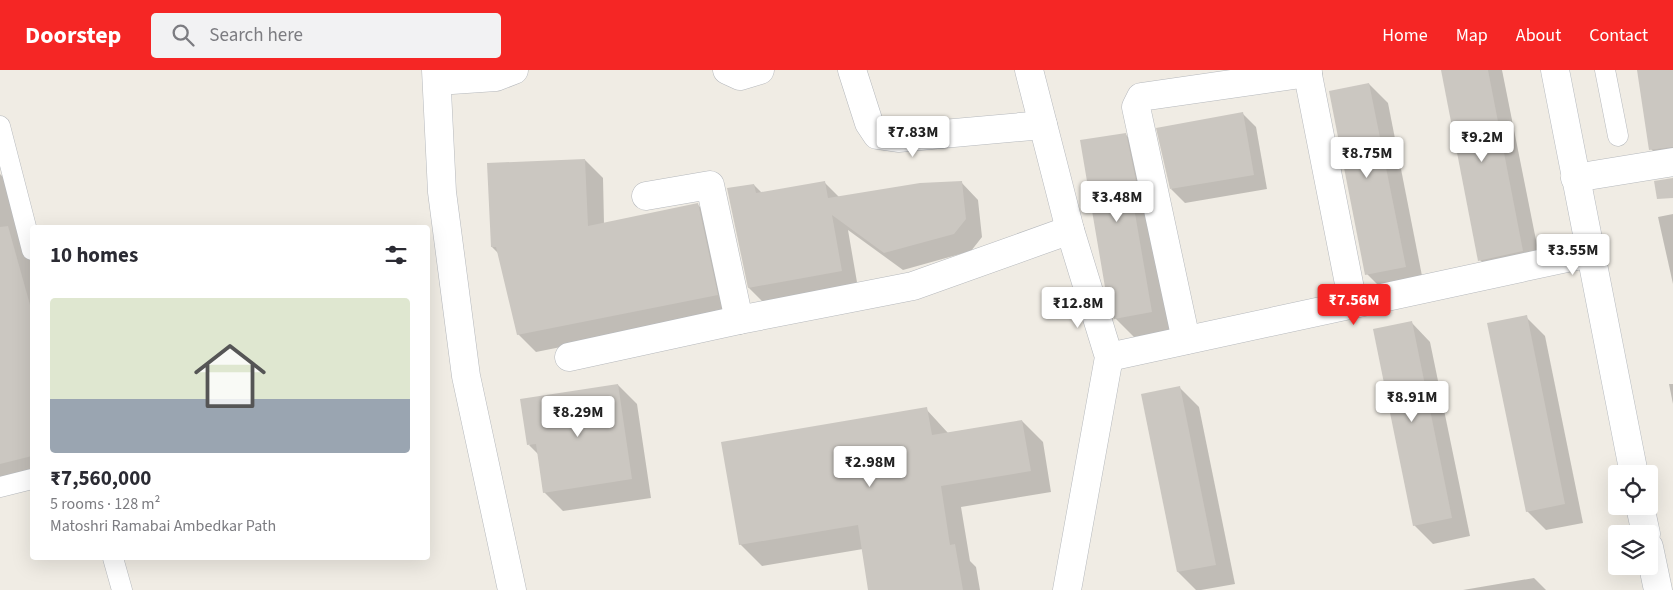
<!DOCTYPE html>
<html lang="en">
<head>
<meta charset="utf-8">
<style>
  :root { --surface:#fff; --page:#f2f2f3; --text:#2b2b33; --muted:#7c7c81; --accent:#f52625 }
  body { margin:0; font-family:"Source Sans 3",sans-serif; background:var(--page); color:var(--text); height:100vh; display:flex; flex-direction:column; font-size:19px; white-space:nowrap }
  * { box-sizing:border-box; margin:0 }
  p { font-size:16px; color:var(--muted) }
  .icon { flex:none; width:28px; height:28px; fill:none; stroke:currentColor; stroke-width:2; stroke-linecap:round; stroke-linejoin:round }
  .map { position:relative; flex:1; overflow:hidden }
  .side { position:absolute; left:30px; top:155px; width:400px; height:335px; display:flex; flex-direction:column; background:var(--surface); border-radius:5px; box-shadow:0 5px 20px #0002 }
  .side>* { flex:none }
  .tools { position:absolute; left:1608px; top:395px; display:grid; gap:10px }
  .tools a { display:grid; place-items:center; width:50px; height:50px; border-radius:5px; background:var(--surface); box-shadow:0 5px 20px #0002; font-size:25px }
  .price { position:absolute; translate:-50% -42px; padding:0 11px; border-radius:5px; background:#fff; color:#222; font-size:16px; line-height:32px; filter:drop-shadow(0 1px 2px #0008) }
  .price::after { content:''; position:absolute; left:50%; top:30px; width:15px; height:11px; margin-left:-8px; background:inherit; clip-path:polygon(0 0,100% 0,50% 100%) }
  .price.active { background:var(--accent); color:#fff }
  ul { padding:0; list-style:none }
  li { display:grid; align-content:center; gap:10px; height:265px; padding:0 20px }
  li span { display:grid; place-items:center; height:155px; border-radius:5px; color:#555 }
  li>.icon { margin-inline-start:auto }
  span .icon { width:90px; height:90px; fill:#fffc; stroke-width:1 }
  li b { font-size:21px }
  h2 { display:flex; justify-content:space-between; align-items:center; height:60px; padding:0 20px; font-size:21px }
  header { display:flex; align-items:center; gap:30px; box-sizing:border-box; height:70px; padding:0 25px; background:var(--accent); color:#fff }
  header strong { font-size:24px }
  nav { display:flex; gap:28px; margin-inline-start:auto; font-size:18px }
  .search { width:350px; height:45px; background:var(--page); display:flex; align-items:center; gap:12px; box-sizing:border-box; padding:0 18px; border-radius:5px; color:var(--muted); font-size:19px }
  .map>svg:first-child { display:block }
  .shadow { fill:#0003 }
  .building { fill:#cbc7c1 }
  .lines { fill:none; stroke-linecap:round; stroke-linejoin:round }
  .lane-casing { stroke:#b5b8bc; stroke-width:21 }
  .street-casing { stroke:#b5b8bc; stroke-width:29 }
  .secondary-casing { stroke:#b6babf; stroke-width:29 }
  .lane { stroke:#fff; stroke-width:20 }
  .street { stroke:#fff; stroke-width:28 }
  .secondary { stroke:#fff; stroke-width:28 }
</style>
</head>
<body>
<header>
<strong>Doorstep</strong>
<div class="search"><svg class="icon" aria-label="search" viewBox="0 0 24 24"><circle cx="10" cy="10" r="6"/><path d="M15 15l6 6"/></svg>Search here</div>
<nav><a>Home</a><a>Map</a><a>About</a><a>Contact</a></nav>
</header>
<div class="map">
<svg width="1673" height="520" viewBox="0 0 1673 520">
  <rect width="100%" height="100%" fill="#f0ece4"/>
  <!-- shadow -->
  <g class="shadow">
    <polygon points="1442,0 1502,0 1542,200 1499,209 1480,190"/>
    <polygon points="1638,0 1673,0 1673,96 1669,97 1650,78"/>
    <polygon points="1369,14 1388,33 1424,216 1386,223 1367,204"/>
    <polygon points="1242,43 1256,57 1267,119 1185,133 1171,119"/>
    <polygon points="1125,64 1144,83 1170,261 1134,267 1115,248"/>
    <polygon points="585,90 603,108 604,154 697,134 715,152 735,242 536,282 518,264 499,184 492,177"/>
    <polygon points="0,104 17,121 32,181 32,413 0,421"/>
    <polygon points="824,112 840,128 961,112 978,130 982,167 971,181 903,200 848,160 858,218 766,235 749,218 754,115 762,123"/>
    <polygon points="1673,144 1673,214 1658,147"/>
    <polygon points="1526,247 1545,266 1583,453 1546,460 1527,441"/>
    <polygon points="1411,252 1430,272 1470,466 1433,474 1414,455"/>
    <polygon points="1669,314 1673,314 1673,334"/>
    <polygon points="618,315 637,334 651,428 563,441 544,422 539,385 529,375"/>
    <polygon points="1180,318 1199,337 1235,514 1201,520 1196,520 1178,502"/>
    <polygon points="926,339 948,363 1022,351 1043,372 1051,422 961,437 970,491 976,497 980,520 870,520 863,479 762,496 740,474"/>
    <polygon points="1534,508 1546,520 1463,520"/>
  </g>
  <!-- building -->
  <g class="building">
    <polygon points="1441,0 1488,0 1523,181 1478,191"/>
    <polygon points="1637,0 1673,0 1673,77 1649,80"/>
    <polygon points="1369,13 1406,197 1365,205 1329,21"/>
    <polygon points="1243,42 1254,105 1170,119 1156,58"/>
    <polygon points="1126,63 1139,125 1132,126 1152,242 1114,249 1106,223 1080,70"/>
    <polygon points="585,89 588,156 698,133 718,225 517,265 496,177 491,177 487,93"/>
    <polygon points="1673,108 1673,128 1657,129 1654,111"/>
    <polygon points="825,111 828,128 920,113 962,111 966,149 954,164 884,183 832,145 842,201 748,218 727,118 754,114 756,123"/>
    <polygon points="8,156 32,242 32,386 0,394 0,157"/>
    <polygon points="1527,245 1565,434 1526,442 1487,253"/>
    <polygon points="1412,251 1452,448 1413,456 1373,259"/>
    <polygon points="618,314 632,409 543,423 536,374 527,375 520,329"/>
    <polygon points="1180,316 1216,495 1177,502 1141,324"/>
    <polygon points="927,337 932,365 1022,350 1031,401 941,416 950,475 955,474 963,520 868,520 858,455 739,475 721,372"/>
  </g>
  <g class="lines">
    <defs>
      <g id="lane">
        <polyline points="1605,0 1618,66"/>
        <polyline points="0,56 32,180"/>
        <polyline points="0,417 32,409"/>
        <polyline points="113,488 122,520"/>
      </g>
      <g id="street">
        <polyline points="436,0 442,122 466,306 512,520"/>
        <polyline points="727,0 740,6 760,0"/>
        <polyline points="852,0 869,53 877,65 898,68 1043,55"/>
        <polyline points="1029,0 1070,160 1109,287 1067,520"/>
        <polyline points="1307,0 1353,234"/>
        <polyline points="437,11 496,7 514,0"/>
        <polyline points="1575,108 1673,92"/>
        <polyline points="646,126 710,115 739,250"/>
        <polyline points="1186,270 1136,37 1141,27 1308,3"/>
        <polyline points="569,287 739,250 913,216 1070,160"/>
        <polyline points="1109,287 1590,183"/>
      </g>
      <g id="secondary">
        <polyline points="1555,0 1634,404"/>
        <polyline points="1640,436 1646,464"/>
        <polyline points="1649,477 1658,520"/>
      </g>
    </defs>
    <!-- lane casing -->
    <use href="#lane" class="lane-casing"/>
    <!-- street casing -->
    <use href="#street" class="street-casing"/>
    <!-- secondary casing -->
    <use href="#secondary" class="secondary-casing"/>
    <!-- lane -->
    <use href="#lane" class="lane"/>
    <!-- street -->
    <use href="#street" class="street"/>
    <!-- secondary -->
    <use href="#secondary" class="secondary"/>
  </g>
</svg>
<div class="tools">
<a><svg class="icon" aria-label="locate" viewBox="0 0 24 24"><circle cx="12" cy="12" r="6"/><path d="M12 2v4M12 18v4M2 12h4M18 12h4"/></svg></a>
<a><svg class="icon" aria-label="layers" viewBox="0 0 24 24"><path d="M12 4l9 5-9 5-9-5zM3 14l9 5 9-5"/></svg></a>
</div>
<b class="price" style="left:913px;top:88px">₹7.83M</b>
<b class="price" style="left:1482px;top:93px">₹9.2M</b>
<b class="price" style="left:1367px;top:109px">₹8.75M</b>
<b class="price" style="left:1117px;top:153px">₹3.48M</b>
<b class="price" style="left:1573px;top:206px">₹3.55M</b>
<b class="price active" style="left:1354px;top:256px">₹7.56M</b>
<b class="price" style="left:1078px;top:259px">₹12.8M</b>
<b class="price" style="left:1412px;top:353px">₹8.91M</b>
<b class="price" style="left:578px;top:368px">₹8.29M</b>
<b class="price" style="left:870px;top:418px">₹2.98M</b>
<section class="side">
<h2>10 homes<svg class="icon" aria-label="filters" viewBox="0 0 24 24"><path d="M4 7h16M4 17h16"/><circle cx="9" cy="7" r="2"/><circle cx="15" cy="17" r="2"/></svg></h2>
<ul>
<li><span style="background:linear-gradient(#dfe7d0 65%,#9aa5b1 0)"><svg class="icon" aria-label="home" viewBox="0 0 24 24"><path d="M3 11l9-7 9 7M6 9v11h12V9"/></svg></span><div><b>₹7,560,000</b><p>5 rooms · 128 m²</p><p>Matoshri Ramabai Ambedkar Path</p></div></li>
</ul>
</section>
</div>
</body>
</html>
